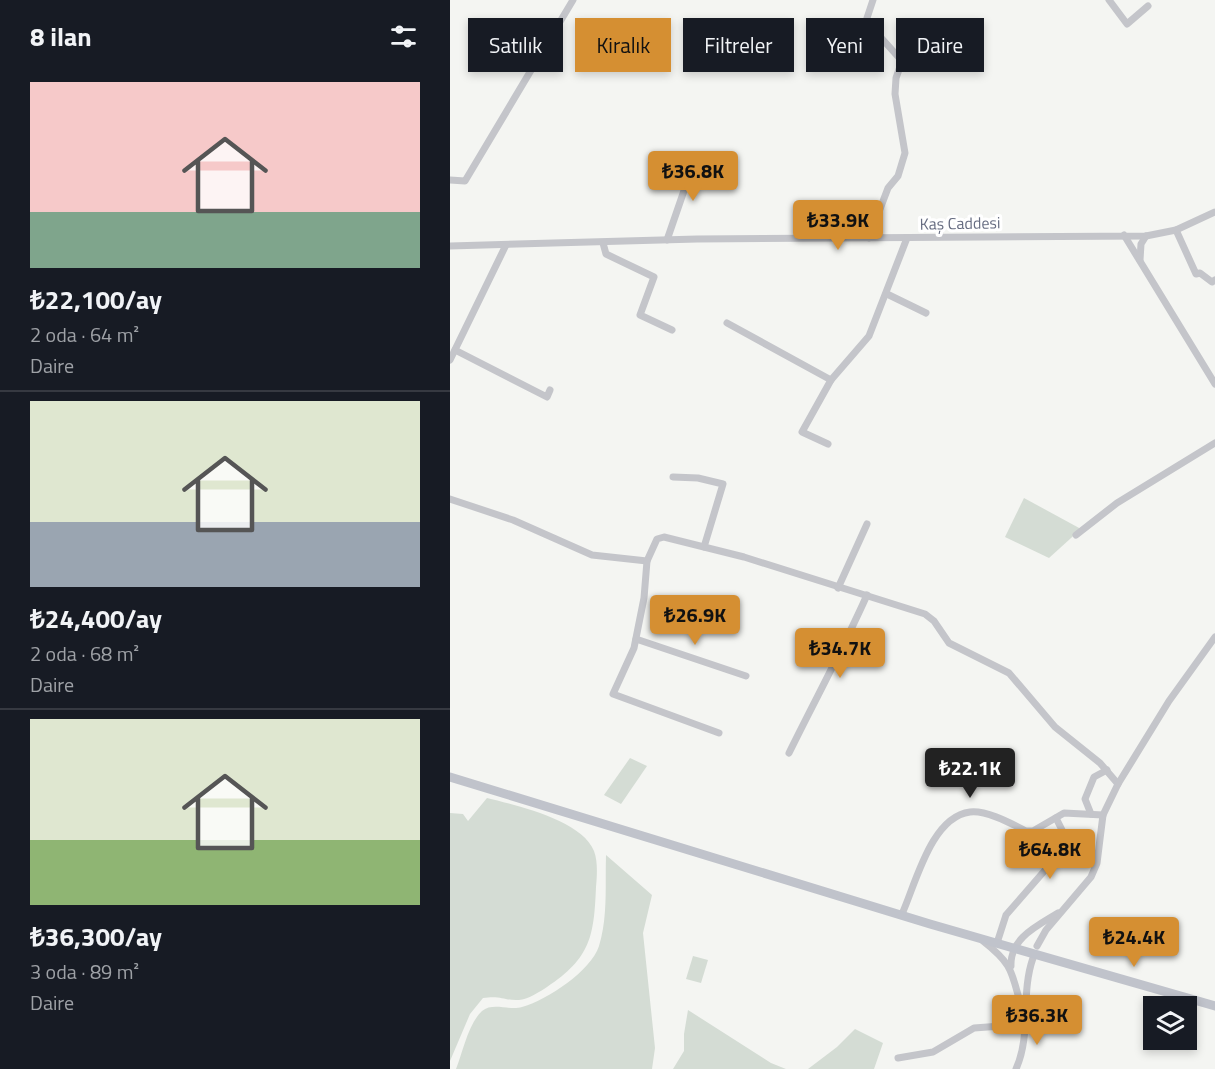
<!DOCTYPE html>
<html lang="tr">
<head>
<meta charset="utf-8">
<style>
  :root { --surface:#171b24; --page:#20242c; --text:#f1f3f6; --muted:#9ea1a6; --line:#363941; --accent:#d58f32 }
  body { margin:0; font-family:"Titillium Web",sans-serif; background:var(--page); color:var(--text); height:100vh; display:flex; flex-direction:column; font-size:22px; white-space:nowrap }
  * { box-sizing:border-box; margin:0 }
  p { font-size:20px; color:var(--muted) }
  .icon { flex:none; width:33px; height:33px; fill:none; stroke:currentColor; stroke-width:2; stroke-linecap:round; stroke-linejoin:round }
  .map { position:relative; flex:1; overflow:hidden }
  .panel { display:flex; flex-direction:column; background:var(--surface); width:450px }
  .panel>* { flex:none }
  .hud { position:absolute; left:18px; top:18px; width:570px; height:54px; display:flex; gap:12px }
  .fabs { position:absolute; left:693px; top:996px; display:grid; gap:12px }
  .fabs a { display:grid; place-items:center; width:54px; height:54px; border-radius:0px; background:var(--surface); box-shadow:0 3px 9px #0003; font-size:30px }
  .price { position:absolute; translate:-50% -51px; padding:0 14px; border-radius:6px; background:var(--accent); color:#111; font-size:20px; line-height:39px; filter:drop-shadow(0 2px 3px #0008) }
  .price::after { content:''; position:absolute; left:50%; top:36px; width:18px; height:14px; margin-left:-9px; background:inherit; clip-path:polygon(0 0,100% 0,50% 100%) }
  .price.selected { background:#222; color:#fff }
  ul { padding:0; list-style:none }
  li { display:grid; align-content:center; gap:12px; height:318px; padding:0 30px }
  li+li { border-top:2px solid var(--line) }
  li span { display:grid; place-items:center; height:186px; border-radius:0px; color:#555 }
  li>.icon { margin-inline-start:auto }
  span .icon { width:108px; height:108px; fill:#fffc; stroke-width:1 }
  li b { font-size:26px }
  h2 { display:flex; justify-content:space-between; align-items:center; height:72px; padding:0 30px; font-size:26px }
  .tag { padding:0 21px; border-radius:0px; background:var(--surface); box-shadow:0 3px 9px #0003; font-size:21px; line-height:54px }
  .tag.selected { background:var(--accent); color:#111 }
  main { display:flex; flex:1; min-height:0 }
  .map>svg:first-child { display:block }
  .green { fill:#d4dcd4 }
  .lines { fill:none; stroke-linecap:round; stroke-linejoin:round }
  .minor { stroke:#c4c5ca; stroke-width:7 }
  .major { stroke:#c0c3cb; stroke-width:9 }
  .labels { text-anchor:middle; stroke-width:6; stroke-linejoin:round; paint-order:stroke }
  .street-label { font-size:16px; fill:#666c81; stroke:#fff }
</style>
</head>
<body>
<main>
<section class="panel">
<h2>8 ilan<svg class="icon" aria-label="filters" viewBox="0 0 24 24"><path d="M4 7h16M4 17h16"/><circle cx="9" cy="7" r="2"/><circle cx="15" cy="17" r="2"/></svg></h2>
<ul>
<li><span style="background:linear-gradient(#f6c9c9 70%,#7fa58c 0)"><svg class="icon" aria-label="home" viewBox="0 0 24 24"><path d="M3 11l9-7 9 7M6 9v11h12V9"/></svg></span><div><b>₺22,100/ay</b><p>2 oda · 64 m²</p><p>Daire</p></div></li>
<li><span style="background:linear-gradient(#dfe7d0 65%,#9aa5b1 0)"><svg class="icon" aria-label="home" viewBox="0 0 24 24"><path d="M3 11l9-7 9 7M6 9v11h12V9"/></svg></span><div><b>₺24,400/ay</b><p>2 oda · 68 m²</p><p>Daire</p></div></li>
<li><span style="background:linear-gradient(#dfe7d0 65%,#8fb573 0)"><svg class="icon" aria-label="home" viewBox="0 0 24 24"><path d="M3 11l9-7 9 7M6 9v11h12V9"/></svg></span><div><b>₺36,300/ay</b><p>3 oda · 89 m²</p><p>Daire</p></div></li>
</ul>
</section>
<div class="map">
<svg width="765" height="1069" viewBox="0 0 765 1069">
  <rect width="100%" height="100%" fill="#f4f5f2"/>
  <!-- green -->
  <g class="green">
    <polygon points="574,498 631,529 599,558 555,537"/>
    <polygon points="180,758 197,766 171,804 154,795"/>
    <path d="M37,798C65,805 132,820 144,851C148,861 147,876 146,887C144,936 141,958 97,987C91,991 77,1000 69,1000C56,1001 51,995 33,998L20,1014L0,1061V813L13,814L18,821Z"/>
    <path d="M156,855L202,895L193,933L205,1048L202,1069H6C13,1052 18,1024 32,1011C43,1002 60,1011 72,1007C97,1000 141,971 149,946C158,917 155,885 156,855Z"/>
    <polygon points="243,956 258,960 251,983 236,979"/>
    <polygon points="238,1010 321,1063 336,1069 223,1069 234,1051 234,1034"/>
    <polygon points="405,1029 433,1043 424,1069 358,1069 387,1047"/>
  </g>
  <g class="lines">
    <!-- minor -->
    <g class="minor">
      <polyline points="659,0 677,24 698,6"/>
      <polyline points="0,180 15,181 123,0"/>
      <polyline points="726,230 746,274 750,273 762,282 765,280"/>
      <polyline points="674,235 765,384"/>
      <polyline points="419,238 438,188 448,176 455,153 445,94 446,78 452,61 416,21 423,0"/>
      <polyline points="217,240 237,182 230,179"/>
      <polyline points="153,243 156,254 204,277 190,315 222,330"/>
      <polyline points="0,246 247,239 696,236 726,230 765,212"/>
      <polyline points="690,260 691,244 696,236"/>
      <polyline points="437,294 476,313"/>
      <polyline points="277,323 381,380"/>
      <polyline points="5,350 97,397 100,390"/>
      <polyline points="0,360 55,247"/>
      <polyline points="378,444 352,432 381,380 419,336 457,238"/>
      <polyline points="223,477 248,478 273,484 254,547"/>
      <polyline points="0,499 63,520 142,555 197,561 207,539 214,537 294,557 475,614 484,621 499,643 559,673 605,727 650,763 668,784"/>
      <polyline points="626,535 667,503 765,443"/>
      <polyline points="197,561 194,598 184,648 163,694 269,733"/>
      <polyline points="388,588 417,524"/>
      <polyline points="186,639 296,676"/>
      <path d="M339,753C365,700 393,649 417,595"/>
      <polyline points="641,814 635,799 644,777 657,770"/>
      <path d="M452,914C466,883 481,817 520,812C537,810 562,824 576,831H583L614,813L653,815"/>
      <path d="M533,941C565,966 561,973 572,1009"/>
      <polyline points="547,943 556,915 610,853 614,834 606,818"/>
      <polyline points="587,946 596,930 641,877 647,863 653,815 668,784 719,701 765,637"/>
      <path d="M561,966C560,938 587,926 608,913"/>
      <polyline points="448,1058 483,1052 524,1028 551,1026 571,1007"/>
      <path d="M566,1069C582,1033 570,995 583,958"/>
    </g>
    <!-- major -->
    <polyline class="major" points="0,777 480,924 765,1006"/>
  </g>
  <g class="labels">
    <!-- street labels -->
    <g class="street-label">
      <text transform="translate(510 223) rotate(-1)" y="6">Kaş Caddesi</text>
    </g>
  </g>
</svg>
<div class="fabs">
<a><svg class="icon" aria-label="layers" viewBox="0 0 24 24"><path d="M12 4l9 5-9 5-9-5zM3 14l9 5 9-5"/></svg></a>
</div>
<b class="price" style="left:243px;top:202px">₺36.8K</b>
<b class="price" style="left:388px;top:251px">₺33.9K</b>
<b class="price" style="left:245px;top:646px">₺26.9K</b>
<b class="price" style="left:390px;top:679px">₺34.7K</b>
<b class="price selected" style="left:520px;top:799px">₺22.1K</b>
<b class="price" style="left:600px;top:880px">₺64.8K</b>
<b class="price" style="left:684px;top:968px">₺24.4K</b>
<b class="price" style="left:587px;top:1046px">₺36.3K</b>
<div class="hud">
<a class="tag">Satılık</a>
<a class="tag selected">Kiralık</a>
<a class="tag">Filtreler</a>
<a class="tag">Yeni</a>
<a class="tag">Daire</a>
</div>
</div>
</main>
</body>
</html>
